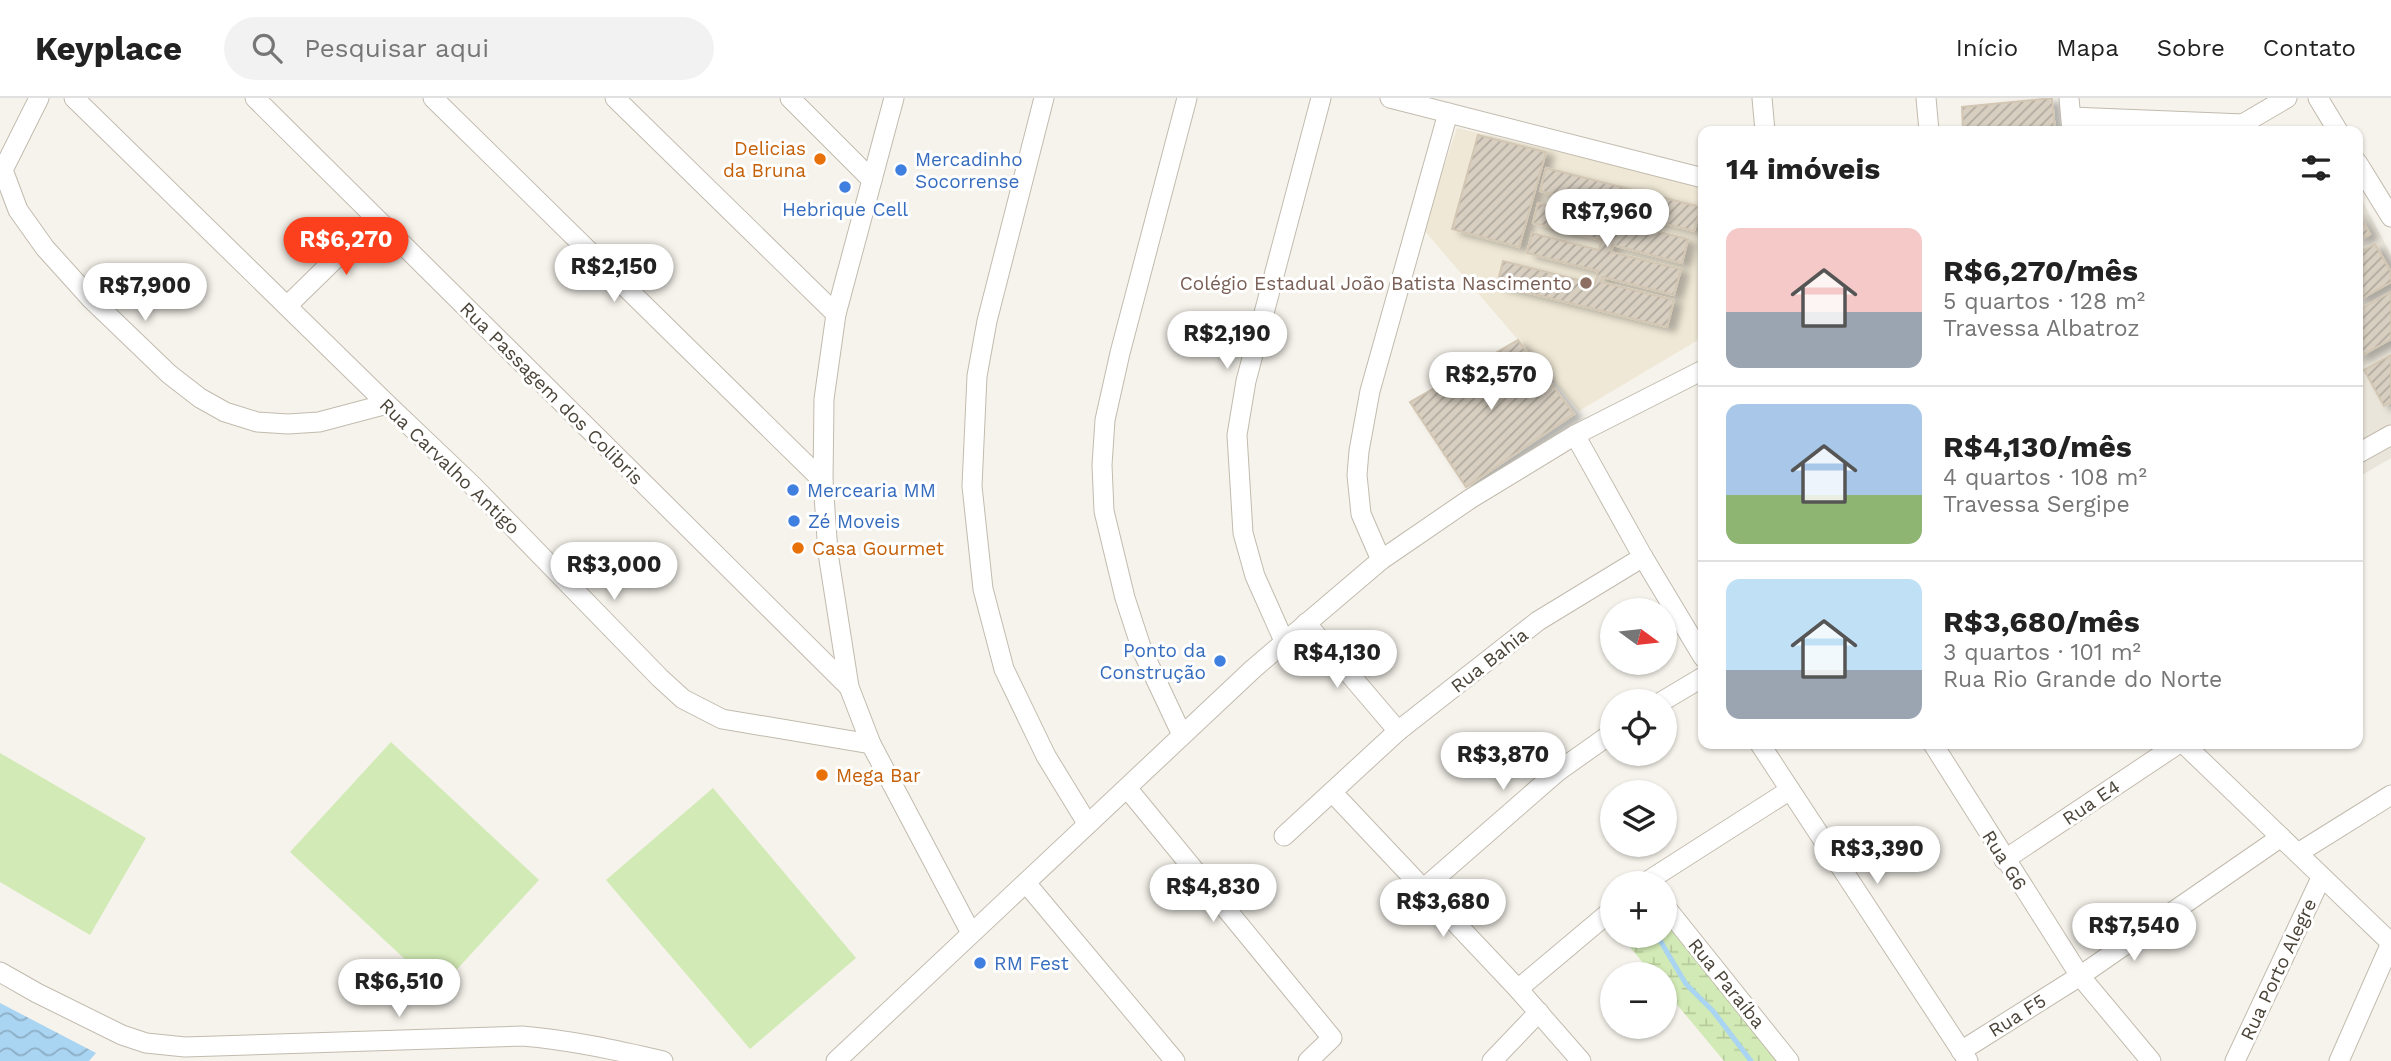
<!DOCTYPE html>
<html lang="pt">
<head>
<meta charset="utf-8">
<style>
  :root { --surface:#fff; --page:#f2f2f2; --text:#222; --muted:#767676; --line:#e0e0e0; --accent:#fc3f1d }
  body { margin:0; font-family:"Work Sans",sans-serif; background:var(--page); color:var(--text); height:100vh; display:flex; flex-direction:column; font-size:26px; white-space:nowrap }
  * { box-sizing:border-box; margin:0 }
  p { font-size:23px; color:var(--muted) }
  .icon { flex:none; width:38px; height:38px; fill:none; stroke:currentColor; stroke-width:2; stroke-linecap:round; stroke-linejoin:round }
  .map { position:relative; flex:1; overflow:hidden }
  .details { position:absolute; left:1698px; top:28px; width:665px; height:623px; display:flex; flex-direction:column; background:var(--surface); border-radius:14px; box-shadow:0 2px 5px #0004 }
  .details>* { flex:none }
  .needle { width:46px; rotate:105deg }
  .tools { position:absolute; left:1600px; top:500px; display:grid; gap:14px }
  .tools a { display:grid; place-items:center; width:77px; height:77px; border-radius:50%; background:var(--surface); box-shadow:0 2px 5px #0004; font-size:35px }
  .price { position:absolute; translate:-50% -60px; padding:0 16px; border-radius:24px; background:#fff; color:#222; font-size:23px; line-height:46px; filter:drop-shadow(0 2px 4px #0008) }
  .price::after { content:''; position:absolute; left:50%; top:42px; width:21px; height:16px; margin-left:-10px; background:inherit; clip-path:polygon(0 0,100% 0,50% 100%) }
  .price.active { background:var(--accent); color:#fff }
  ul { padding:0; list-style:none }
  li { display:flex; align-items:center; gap:21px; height:175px; padding:0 28px }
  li+li { border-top:2px solid var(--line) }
  li span { display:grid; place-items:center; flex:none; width:196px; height:140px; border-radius:14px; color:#555 }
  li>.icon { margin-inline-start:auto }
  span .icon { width:84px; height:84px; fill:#fffc; stroke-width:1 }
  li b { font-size:30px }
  h2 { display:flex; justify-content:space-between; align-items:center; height:84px; padding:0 28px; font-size:30px }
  header { display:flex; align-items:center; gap:42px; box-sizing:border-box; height:98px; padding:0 35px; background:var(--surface); border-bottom:2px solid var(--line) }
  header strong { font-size:33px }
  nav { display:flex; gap:38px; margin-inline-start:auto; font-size:24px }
  .search { width:490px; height:63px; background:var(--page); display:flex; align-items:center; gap:18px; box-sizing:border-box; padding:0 24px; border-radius:38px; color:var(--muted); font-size:26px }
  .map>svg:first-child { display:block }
  .residential { fill:#eae5da }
  .education { fill:#efe8d6 }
  .grass { fill:#d2eab5 }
  .wetland { fill:url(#wetland-marsh) }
  .water { fill:url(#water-waves) }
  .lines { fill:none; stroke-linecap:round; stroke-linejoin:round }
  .stream { stroke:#a9d4f2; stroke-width:5 }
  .building { fill:url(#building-hatch); stroke:#d3c7b4; stroke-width:2; filter:url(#shadow) }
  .minor-casing { stroke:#c2bbae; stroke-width:21 }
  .minor { stroke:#fff; stroke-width:19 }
  .food-dot { fill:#e8710a; stroke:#fff; stroke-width:2.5 }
  .shop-dot { fill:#3f7fe0; stroke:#fff; stroke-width:2.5 }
  .education-dot { fill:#8d6e63; stroke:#fff; stroke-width:2.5 }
  .labels { text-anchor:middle; stroke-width:6; stroke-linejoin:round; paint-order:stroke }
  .food-label { font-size:19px; fill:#c56008; stroke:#fff; text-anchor:start }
  .shop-label { font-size:19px; fill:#366cbe; stroke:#fff; text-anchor:start }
  .education-label { font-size:19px; fill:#785e54; stroke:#fff; text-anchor:end }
  .street-label { font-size:19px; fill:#4b4439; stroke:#fff }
</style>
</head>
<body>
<header>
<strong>Keyplace</strong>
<div class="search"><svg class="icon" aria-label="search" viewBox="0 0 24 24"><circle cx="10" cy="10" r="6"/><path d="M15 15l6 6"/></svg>Pesquisar aqui</div>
<nav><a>Início</a><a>Mapa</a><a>Sobre</a><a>Contato</a></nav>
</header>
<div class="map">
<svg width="2391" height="963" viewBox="0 0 2391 963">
  <defs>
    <pattern id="wetland-marsh" width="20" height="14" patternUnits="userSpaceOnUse" patternTransform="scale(1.75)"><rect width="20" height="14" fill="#d2eab5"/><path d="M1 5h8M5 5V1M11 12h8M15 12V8" fill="none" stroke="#b6ca9c"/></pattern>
    <pattern id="water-waves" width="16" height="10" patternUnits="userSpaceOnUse" patternTransform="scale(1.75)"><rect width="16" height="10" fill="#a9d4f2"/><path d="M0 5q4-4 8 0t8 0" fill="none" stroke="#8caec5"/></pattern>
    <pattern id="building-hatch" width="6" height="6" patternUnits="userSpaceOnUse" patternTransform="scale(1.75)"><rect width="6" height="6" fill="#d8cfc1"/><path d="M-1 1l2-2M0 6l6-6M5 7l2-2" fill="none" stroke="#b1aa9e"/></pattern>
    <filter id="shadow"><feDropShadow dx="8" dy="4.5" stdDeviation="3.5" flood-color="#0004"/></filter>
  </defs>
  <rect width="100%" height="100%" fill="#f6f3ec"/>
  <!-- residential -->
  <polygon class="residential" points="2358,94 2391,157 2391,360 2357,380"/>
  <!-- education -->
  <polygon class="education" points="1457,30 1703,88 1703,239 1579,313 1423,131"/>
  <!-- grass -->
  <g class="grass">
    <polygon points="391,644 539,782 438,892 290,754"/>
    <polygon points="0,655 146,740 90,837 0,784"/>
    <polygon points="713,690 856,860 750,951 606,782"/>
  </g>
  <!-- wetland -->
  <polygon class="wetland" points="1664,821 1778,963 1724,963 1664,891 1664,877 1653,877 1621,838 1664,838"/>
  <!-- water -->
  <polygon class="water" points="0,905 96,955 89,963 0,963"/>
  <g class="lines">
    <!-- stream -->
    <polyline class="stream" points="1653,838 1661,844 1686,886 1713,913 1751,963"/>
  </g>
  <!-- building -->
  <g class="building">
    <polygon points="2052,0 2055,33 1963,33 1962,9"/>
    <polygon points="1478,37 1546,54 1519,149 1452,131"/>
    <polygon points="1546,70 1701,109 1694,133 1618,114 1615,123 1688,141 1682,165 1613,147 1611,154 1681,171 1674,197 1603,179 1601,184 1674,202 1667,229 1497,187 1503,163 1595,186 1598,173 1527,155 1532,135 1599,152 1601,142 1533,125 1538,105 1608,122 1611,111 1540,93"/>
    <polygon points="2357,114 2370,136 2357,143"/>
    <polygon points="2375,146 2391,174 2391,184 2357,203 2357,155"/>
    <polygon points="2391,194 2391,241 2357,260 2357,213"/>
    <polygon points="1518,242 1574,316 1466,389 1410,304"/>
    <polygon points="2391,257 2391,304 2384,308 2364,272"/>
  </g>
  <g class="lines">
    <defs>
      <g id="minor">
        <polyline points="39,0 3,72 18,112 45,150 91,201 169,276 200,300 225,314 257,324 288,326 319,324 387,306"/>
        <polyline points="74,0 387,306 472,387 660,580 683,601 722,621 871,646"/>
        <polyline points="255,0 849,589"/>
        <polyline points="433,0 823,383"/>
        <polyline points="615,0 836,216"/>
        <polyline points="790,0 872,82"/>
        <polyline points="894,0 836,216 824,301 823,383 828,455 849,589 871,646 971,835"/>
        <polyline points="1044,0 987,223 977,278 972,388 983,491 1004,571 1046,658 1087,725"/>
        <polyline points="1390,0 1703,80"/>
        <polyline points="1762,0 1765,33"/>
        <polyline points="1926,0 1929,33"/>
        <polyline points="2069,0 2072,33"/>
        <polyline points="2318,0 2338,33"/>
        <polyline points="2071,19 2244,26"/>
        <polyline points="2234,31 2287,0"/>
        <polyline points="2357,64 2391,119"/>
        <polyline points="288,207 376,121"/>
        <polyline points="1575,337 1643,459 1703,559"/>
        <polyline points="2357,356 2391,337"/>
        <polyline points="1381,462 1361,416 1357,377 1359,353 1370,293 1448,15"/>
        <polyline points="1306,525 1398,633"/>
        <polyline points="1284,543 1255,478 1243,435 1237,337 1246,283 1321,0"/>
        <polyline points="1661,604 1703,579"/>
        <polyline points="1182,637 1142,552 1125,500 1104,413 1102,367 1105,322 1120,255 1187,0"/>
        <polyline points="1760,646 1968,963"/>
        <polyline points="1933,646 2080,878 2151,963"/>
        <polyline points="2184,646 2391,845"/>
        <polyline points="1127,690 1332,940 1308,963"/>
        <polyline points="1332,694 1518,891 1581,963"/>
        <polyline points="1284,738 1398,633 1538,523 1643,459"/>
        <polyline points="2298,755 2391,697"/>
        <polyline points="2004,762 2178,646"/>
        <polyline points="1026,785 1175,963"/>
        <polyline points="1643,786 1790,692"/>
        <polyline points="1423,791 1557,674 1612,635"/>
        <polyline points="1664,807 1789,963"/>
        <path d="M0,874L37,895L122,937L146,945L185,949L522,938C570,942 616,952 663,963"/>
        <polyline points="1518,891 1612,812"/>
        <polyline points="1961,953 2080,878 2281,739"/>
        <polyline points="836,963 1253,571 1381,462 1470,401 1575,337 1703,272"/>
        <polyline points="1492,963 1539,914"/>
        <polyline points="2235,963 2321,780"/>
        <polyline points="2339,963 2391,845"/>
      </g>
    </defs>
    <!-- minor casing -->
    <use href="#minor" class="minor-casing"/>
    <!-- minor -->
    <use href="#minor" class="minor"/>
  </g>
  <!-- markers -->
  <g class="food-dot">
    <circle cx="820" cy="61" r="7"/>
    <circle cx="798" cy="450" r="7"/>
    <circle cx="822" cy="677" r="7"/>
  </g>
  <g class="shop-dot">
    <circle cx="901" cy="72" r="7"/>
    <circle cx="845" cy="89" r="7"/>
    <circle cx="793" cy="392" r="7"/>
    <circle cx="794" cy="423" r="7"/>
    <circle cx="1220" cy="563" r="7"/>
    <circle cx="980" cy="865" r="7"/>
  </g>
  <circle class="education-dot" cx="1586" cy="185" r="7"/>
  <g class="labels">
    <!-- food labels -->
    <g class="food-label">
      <text x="806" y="57" text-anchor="end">Delicias<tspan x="806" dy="22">da Bruna</tspan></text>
      <text x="812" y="457">Casa Gourmet</text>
      <text x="836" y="684">Mega Bar</text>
    </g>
    <!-- shop labels -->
    <g class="shop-label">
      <text x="915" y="68">Mercadinho<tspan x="915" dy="22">Socorrense</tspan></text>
      <text x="845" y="118" text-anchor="middle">Hebrique Cell</text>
      <text x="807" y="399">Mercearia MM</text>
      <text x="808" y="430">Zé Moveis</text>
      <text x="1206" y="559" text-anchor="end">Ponto da<tspan x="1206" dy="22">Construção</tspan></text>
      <text x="994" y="872">RM Fest</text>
    </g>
    <!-- education labels -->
    <g class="education-label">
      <text x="1572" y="192">Colégio Estadual João Batista Nascimento</text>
    </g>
    <!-- street labels -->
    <g class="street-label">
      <text transform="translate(552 295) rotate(45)" y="7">Rua Passagem dos Colibris</text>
      <text transform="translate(450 368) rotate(44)" y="7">Rua Carvalho Antigo</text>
      <text transform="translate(1489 562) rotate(-38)" y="7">Rua Bahia</text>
      <text transform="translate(2091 704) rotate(-34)" y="7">Rua E4</text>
      <text transform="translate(2005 762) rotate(58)" y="7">Rua G6</text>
      <text transform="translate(2278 871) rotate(-65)" y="7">Rua Porto Alegre</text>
      <text transform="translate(1727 885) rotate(51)" y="7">Rua Paraíba</text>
      <text transform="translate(2017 917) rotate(-32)" y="7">Rua F5</text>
    </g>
  </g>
</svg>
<div class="tools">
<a><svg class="needle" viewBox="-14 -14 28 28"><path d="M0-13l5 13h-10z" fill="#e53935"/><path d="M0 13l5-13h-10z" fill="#767676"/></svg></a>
<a><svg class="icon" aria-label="locate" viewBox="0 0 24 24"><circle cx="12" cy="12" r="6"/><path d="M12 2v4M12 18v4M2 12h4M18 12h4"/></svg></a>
<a><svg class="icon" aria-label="layers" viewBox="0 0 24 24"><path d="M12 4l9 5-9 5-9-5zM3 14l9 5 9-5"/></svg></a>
<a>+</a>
<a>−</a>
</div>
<b class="price" style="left:1607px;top:151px">R$7,960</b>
<b class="price active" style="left:346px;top:179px">R$6,270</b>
<b class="price" style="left:614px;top:206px">R$2,150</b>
<b class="price" style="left:145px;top:225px">R$7,900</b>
<b class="price" style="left:1227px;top:273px">R$2,190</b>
<b class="price" style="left:1491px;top:314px">R$2,570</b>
<b class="price" style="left:614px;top:504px">R$3,000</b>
<b class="price" style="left:1337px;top:592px">R$4,130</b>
<b class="price" style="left:1503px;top:694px">R$3,870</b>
<b class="price" style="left:1877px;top:788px">R$3,390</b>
<b class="price" style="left:1213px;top:826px">R$4,830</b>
<b class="price" style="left:1443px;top:841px">R$3,680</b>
<b class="price" style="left:2134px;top:865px">R$7,540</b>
<b class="price" style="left:399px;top:921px">R$6,510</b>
<section class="details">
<h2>14 imóveis<svg class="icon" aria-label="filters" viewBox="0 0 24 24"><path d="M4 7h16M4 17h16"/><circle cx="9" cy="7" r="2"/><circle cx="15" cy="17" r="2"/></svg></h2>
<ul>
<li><span style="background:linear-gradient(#f6c9c9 60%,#9aa5b1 0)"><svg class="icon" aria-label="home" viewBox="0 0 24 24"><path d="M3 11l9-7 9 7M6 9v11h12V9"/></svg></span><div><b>R$6,270/mês</b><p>5 quartos · 128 m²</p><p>Travessa Albatroz</p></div></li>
<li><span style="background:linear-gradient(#a9c7e8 65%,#8fb573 0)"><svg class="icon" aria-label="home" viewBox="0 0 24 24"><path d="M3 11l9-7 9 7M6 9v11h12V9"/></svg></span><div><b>R$4,130/mês</b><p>4 quartos · 108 m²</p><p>Travessa Sergipe</p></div></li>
<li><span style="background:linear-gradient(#bfe0f5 65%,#9aa5b1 0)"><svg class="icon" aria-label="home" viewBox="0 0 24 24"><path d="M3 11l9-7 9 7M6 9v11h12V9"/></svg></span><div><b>R$3,680/mês</b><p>3 quartos · 101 m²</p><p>Rua Rio Grande do Norte</p></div></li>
</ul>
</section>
</div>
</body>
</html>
